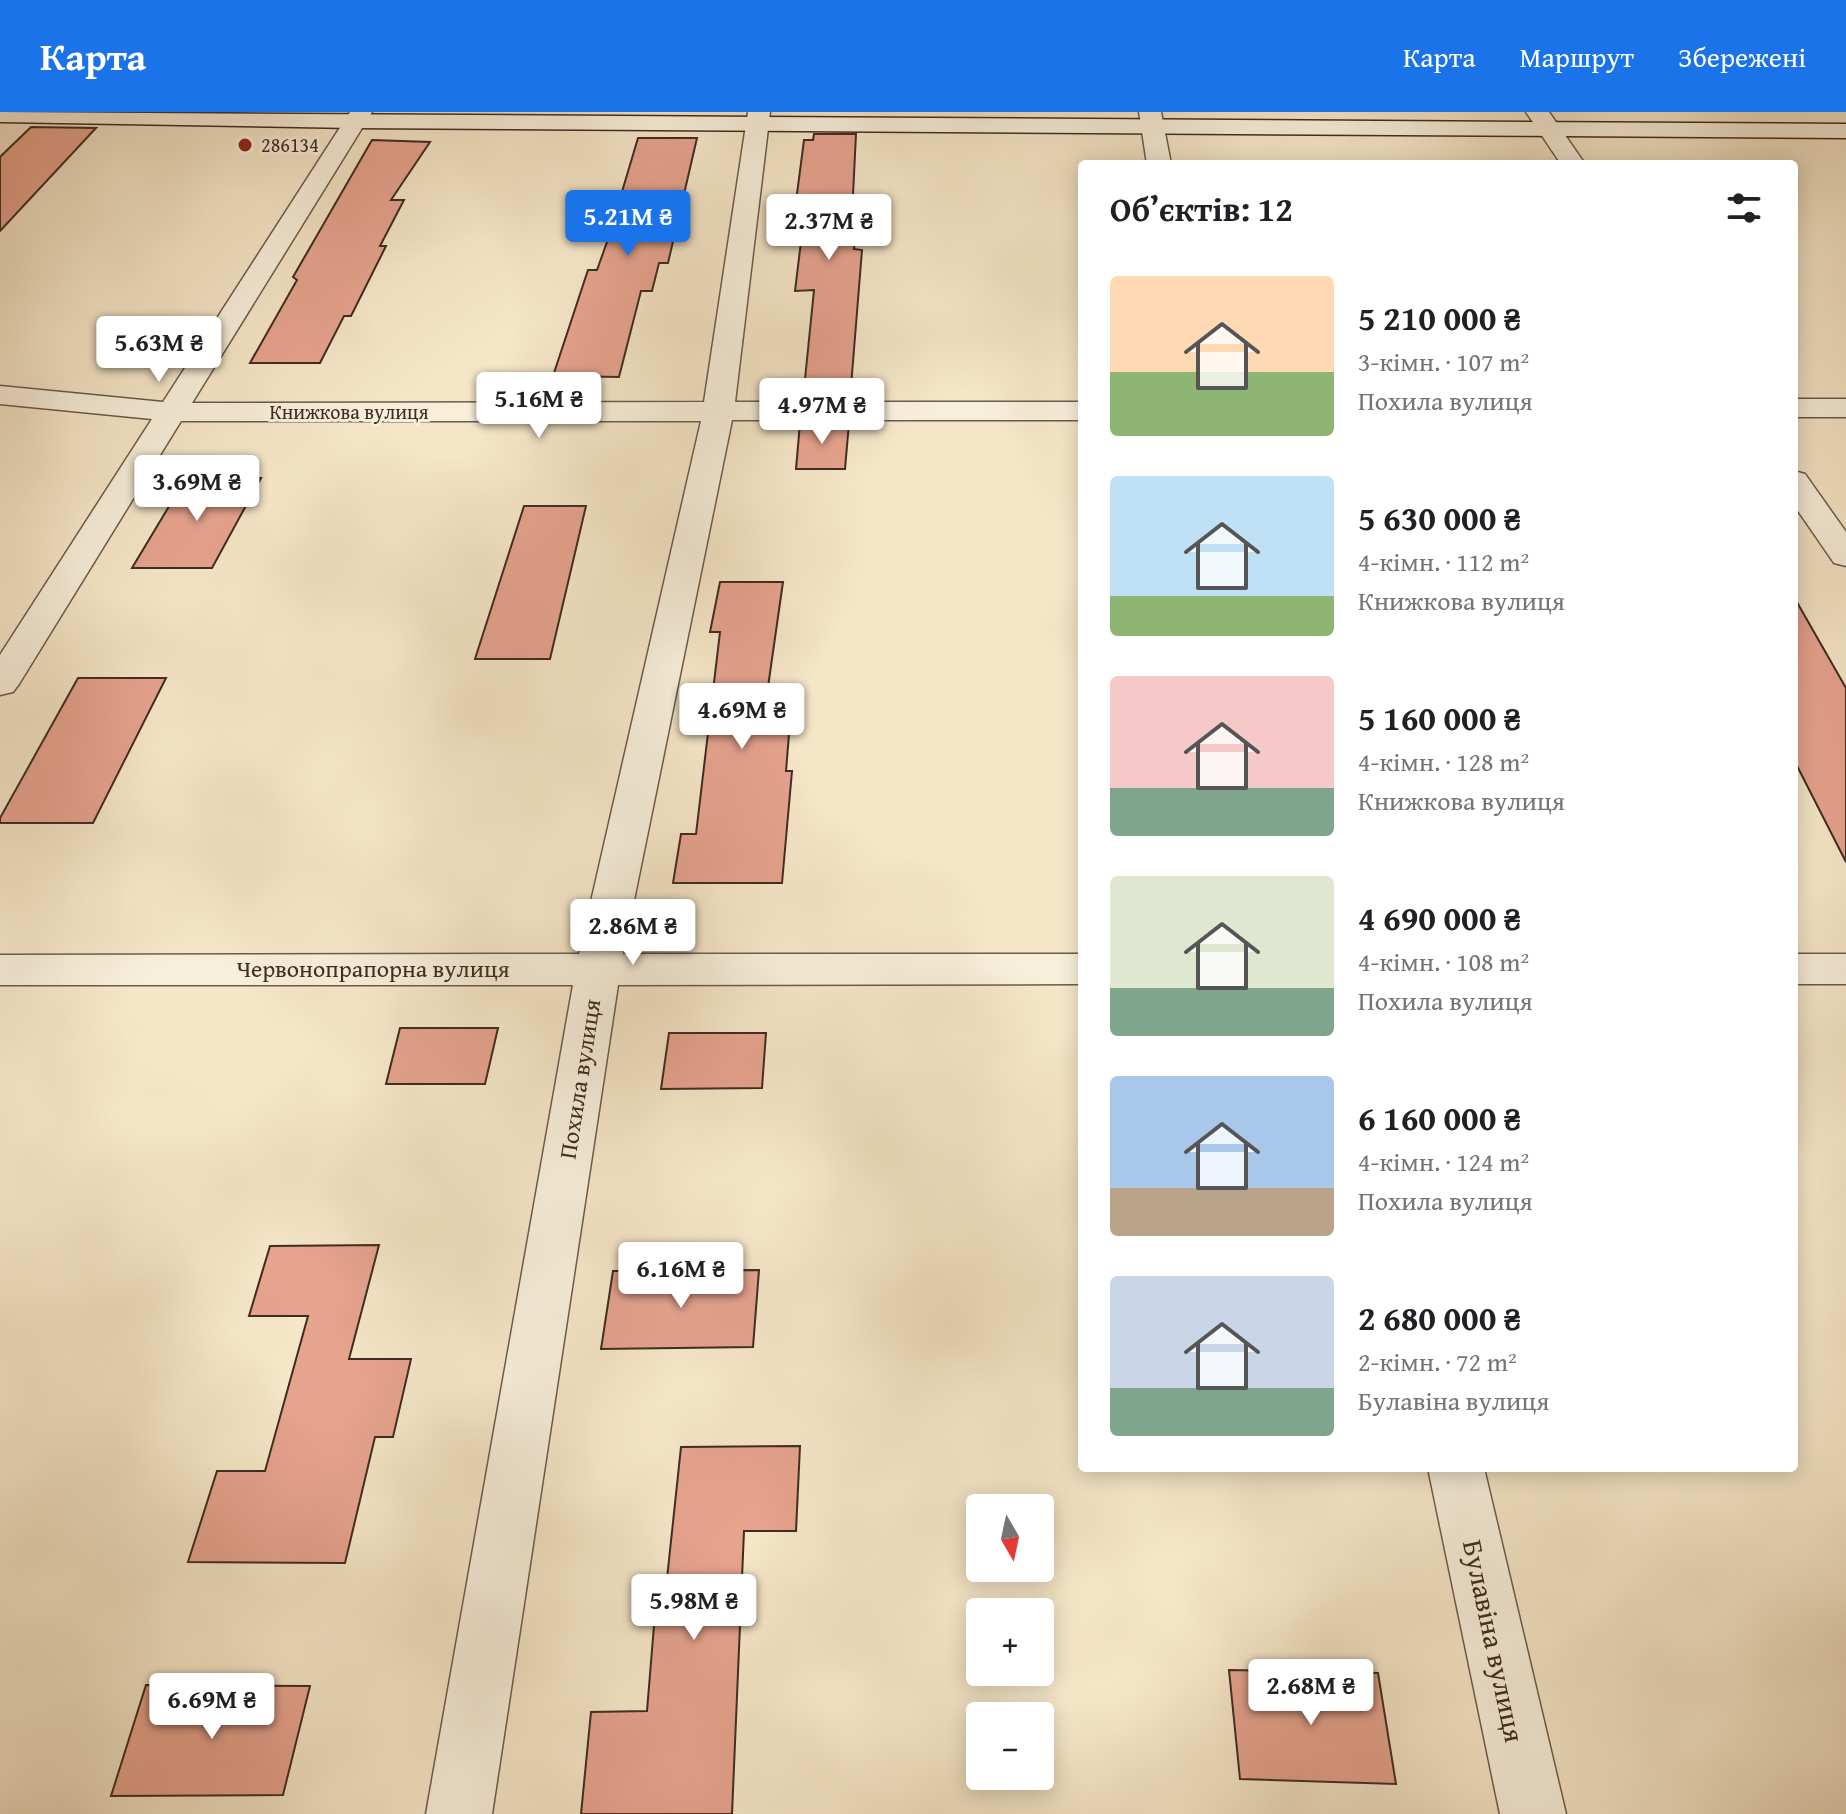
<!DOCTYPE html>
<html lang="uk">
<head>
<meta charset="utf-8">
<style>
  :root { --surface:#fff; --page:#f2f2f2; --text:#202124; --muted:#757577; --accent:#1a73e8 }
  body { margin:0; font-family:"Gentium Book Plus",serif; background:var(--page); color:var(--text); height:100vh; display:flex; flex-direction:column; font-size:30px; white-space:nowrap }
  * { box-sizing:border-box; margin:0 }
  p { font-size:26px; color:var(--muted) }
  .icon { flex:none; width:44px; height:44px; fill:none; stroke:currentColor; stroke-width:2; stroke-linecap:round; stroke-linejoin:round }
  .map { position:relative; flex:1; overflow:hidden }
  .side { position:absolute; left:1078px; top:48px; width:720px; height:1312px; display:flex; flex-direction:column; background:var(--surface); border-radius:8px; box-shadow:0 4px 20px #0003 }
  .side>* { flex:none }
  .needle { width:52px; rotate:171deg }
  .fabs { position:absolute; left:966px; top:1382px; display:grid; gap:16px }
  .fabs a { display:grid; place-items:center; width:88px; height:88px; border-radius:8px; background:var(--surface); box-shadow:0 4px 20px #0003; font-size:40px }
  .price { position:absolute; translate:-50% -68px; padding:0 18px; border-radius:8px; background:#fff; color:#222; font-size:26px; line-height:52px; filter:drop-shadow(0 2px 4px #0008) }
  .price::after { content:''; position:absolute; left:50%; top:48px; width:24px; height:18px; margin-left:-12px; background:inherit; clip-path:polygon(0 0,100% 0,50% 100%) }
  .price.on { background:var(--accent); color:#fff }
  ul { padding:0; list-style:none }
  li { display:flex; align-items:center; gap:24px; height:200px; padding:0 32px }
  li span { display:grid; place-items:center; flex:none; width:224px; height:160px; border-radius:8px; color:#555 }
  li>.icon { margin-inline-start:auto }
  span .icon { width:96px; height:96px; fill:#fffc; stroke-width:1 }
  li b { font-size:34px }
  h2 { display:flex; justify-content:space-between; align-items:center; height:96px; padding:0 32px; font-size:34px }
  header { display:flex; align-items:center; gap:48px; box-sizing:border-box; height:112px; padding:0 40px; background:var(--accent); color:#fff }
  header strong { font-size:38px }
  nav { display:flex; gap:44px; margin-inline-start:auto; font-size:28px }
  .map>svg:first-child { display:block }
  .building { fill:#e6a38e; stroke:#3e2c22; stroke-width:2 }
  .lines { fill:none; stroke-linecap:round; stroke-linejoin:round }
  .street-casing { stroke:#6c5a4c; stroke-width:3 }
  .secondary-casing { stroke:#3e2c22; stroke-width:3 }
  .street { fill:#f8efdb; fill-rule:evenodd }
  .secondary { fill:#f8efdb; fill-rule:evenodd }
  .poi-dot { fill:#8f2418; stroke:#f8efdb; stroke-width:3 }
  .labels { text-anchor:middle; stroke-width:6; stroke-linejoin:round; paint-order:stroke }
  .far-poi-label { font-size:20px; fill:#3e2c22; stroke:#f8efdb; text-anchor:start }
  .far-street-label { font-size:20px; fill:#3e2c22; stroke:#f8efdb }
  .street-label { font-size:24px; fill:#3e2c22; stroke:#f8efdb }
  .near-street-label { font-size:28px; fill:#3e2c22; stroke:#f8efdb }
</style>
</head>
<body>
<header>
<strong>Карта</strong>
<nav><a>Карта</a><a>Маршрут</a><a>Збережені</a></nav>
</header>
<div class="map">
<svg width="1846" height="1702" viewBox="0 0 1846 1702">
  <rect width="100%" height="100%" fill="#f5e6c8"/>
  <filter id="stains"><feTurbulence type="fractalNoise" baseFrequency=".0025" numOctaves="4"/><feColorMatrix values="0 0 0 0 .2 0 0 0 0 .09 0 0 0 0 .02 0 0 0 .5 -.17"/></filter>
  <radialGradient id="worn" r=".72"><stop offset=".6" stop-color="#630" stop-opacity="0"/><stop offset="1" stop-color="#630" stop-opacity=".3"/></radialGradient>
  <!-- building -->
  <g class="building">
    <polygon points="31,15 96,16 0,119 0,45"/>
    <polygon points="814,22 856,22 853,83 860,83 854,137 862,138 850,287 803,287 814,178 795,179 804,105 794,105 804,28 813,28"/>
    <polygon points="638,26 697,26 668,151 659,151 652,179 641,179 619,265 553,264 588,158 597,158 607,130"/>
    <polygon points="372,28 430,30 391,88 404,88 380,134 386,134 351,204 344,204 320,251 250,251 297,168 293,165"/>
    <polygon points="800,311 849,311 845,357 796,357"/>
    <polygon points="186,366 261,366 212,456 132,456"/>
    <polygon points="524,394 586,394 550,547 475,547"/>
    <polygon points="720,470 783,470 763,610 790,610 786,659 792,659 782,771 673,771 681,722 696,722 720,520 710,520"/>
    <polygon points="1794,485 1846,576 1846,750 1794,648"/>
    <polygon points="78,566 166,566 93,711 0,711 0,706"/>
    <polygon points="400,916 498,916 485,972 386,972"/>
    <polygon points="669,921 766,921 762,976 661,977"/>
    <polygon points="379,1133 349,1247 411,1247 393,1325 375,1325 345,1451 188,1450 217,1359 265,1359 308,1204 249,1204 270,1134"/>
    <polygon points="759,1158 753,1235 601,1237 613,1159"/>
    <polygon points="800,1334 796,1419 744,1419 732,1702 581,1702 591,1600 647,1599 657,1477 666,1476 681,1335"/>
    <polygon points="1229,1558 1378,1561 1396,1672 1240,1667"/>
    <polygon points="146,1573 310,1574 283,1683 111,1684"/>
  </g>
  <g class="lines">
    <defs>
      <g id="street">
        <polygon points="350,0 372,0 192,291 704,290 748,0 770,0 735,290 1082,290 1082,308 732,308 623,842 1082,842 1082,872 618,873 492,1702 426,1702 573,873 0,873 0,843 579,842 701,309 181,309 19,572 13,580 0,583 0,543 152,307 0,292 0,274 163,290"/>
        <polygon points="1139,0 1161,0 1171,52 1147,52"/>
        <polygon points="1526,0 1549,0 1585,52 1561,52"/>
        <rect x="1794" y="287" width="52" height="18"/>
        <polygon points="1794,359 1805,362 1846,420 1846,454 1834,451 1794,393"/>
        <rect x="1794" y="842" width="52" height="30"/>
        <polygon points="1428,1356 1484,1356 1566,1702 1500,1702"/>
      </g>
      <polygon id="secondary" points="0,0 1846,12 1846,26 354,16 0,10"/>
    </defs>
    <!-- street casing -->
    <use href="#street" class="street-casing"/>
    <!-- secondary casing -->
    <use href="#secondary" class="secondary-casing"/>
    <!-- street -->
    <use href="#street" class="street"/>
    <!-- secondary -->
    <use href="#secondary" class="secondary"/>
  </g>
  <!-- markers -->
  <circle class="poi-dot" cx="245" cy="33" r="8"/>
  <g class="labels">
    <!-- far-poi labels -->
    <g class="far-poi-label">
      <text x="261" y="40">286134</text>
    </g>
    <!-- far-street labels -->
    <g class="far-street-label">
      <text x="349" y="307">Книжкова вулиця</text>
    </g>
    <!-- street labels -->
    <g class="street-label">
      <text x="373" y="865">Червонопрапорна вулиця</text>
      <text transform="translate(580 967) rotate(-81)" y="8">Похила вулиця</text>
    </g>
    <!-- near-street labels -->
    <g class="near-street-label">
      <text transform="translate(1494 1529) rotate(78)" y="10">Булавіна вулиця</text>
    </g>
  </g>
  <rect width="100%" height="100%" filter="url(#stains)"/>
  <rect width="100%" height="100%" fill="url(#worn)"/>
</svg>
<div class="fabs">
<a><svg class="needle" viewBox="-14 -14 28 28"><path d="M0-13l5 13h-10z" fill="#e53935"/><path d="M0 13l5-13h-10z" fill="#757577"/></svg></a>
<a>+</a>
<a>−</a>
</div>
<b class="price on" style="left:628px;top:146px">5.21M ₴</b>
<b class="price" style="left:829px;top:150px">2.37M ₴</b>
<b class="price" style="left:159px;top:272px">5.63M ₴</b>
<b class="price" style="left:539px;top:328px">5.16M ₴</b>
<b class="price" style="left:822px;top:334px">4.97M ₴</b>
<b class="price" style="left:197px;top:411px">3.69M ₴</b>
<b class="price" style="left:742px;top:639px">4.69M ₴</b>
<b class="price" style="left:633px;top:855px">2.86M ₴</b>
<b class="price" style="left:681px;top:1198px">6.16M ₴</b>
<b class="price" style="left:694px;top:1530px">5.98M ₴</b>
<b class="price" style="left:1311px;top:1615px">2.68M ₴</b>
<b class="price" style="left:212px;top:1629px">6.69M ₴</b>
<section class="side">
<h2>Об’єктів: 12<svg class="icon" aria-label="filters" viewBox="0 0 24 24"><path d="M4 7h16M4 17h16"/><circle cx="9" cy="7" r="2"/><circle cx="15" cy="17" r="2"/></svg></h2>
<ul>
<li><span style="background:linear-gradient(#ffd9b3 60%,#8fb573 0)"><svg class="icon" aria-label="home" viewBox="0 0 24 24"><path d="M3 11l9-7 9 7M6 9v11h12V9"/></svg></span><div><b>5 210 000 ₴</b><p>3-кімн. · 107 m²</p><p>Похила вулиця</p></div></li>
<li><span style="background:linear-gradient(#bfe0f5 75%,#8fb573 0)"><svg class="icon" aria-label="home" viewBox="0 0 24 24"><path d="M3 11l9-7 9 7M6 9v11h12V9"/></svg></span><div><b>5 630 000 ₴</b><p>4-кімн. · 112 m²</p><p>Книжкова вулиця</p></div></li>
<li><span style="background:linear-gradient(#f6c9c9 70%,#7fa58c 0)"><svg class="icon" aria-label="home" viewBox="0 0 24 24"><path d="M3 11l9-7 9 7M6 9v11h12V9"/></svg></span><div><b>5 160 000 ₴</b><p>4-кімн. · 128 m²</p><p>Книжкова вулиця</p></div></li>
<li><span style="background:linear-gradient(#dfe7d0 70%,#7fa58c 0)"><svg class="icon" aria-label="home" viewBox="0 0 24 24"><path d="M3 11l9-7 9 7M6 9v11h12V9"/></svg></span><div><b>4 690 000 ₴</b><p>4-кімн. · 108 m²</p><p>Похила вулиця</p></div></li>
<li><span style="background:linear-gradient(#a9c7e8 70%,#b9a48a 0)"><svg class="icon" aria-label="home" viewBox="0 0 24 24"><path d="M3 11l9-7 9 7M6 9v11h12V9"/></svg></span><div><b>6 160 000 ₴</b><p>4-кімн. · 124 m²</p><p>Похила вулиця</p></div></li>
<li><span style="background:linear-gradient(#c9d6e8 70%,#7fa58c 0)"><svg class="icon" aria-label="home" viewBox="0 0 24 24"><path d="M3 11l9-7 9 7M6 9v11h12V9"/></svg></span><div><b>2 680 000 ₴</b><p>2-кімн. · 72 m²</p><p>Булавіна вулиця</p></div></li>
</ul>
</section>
</div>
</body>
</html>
